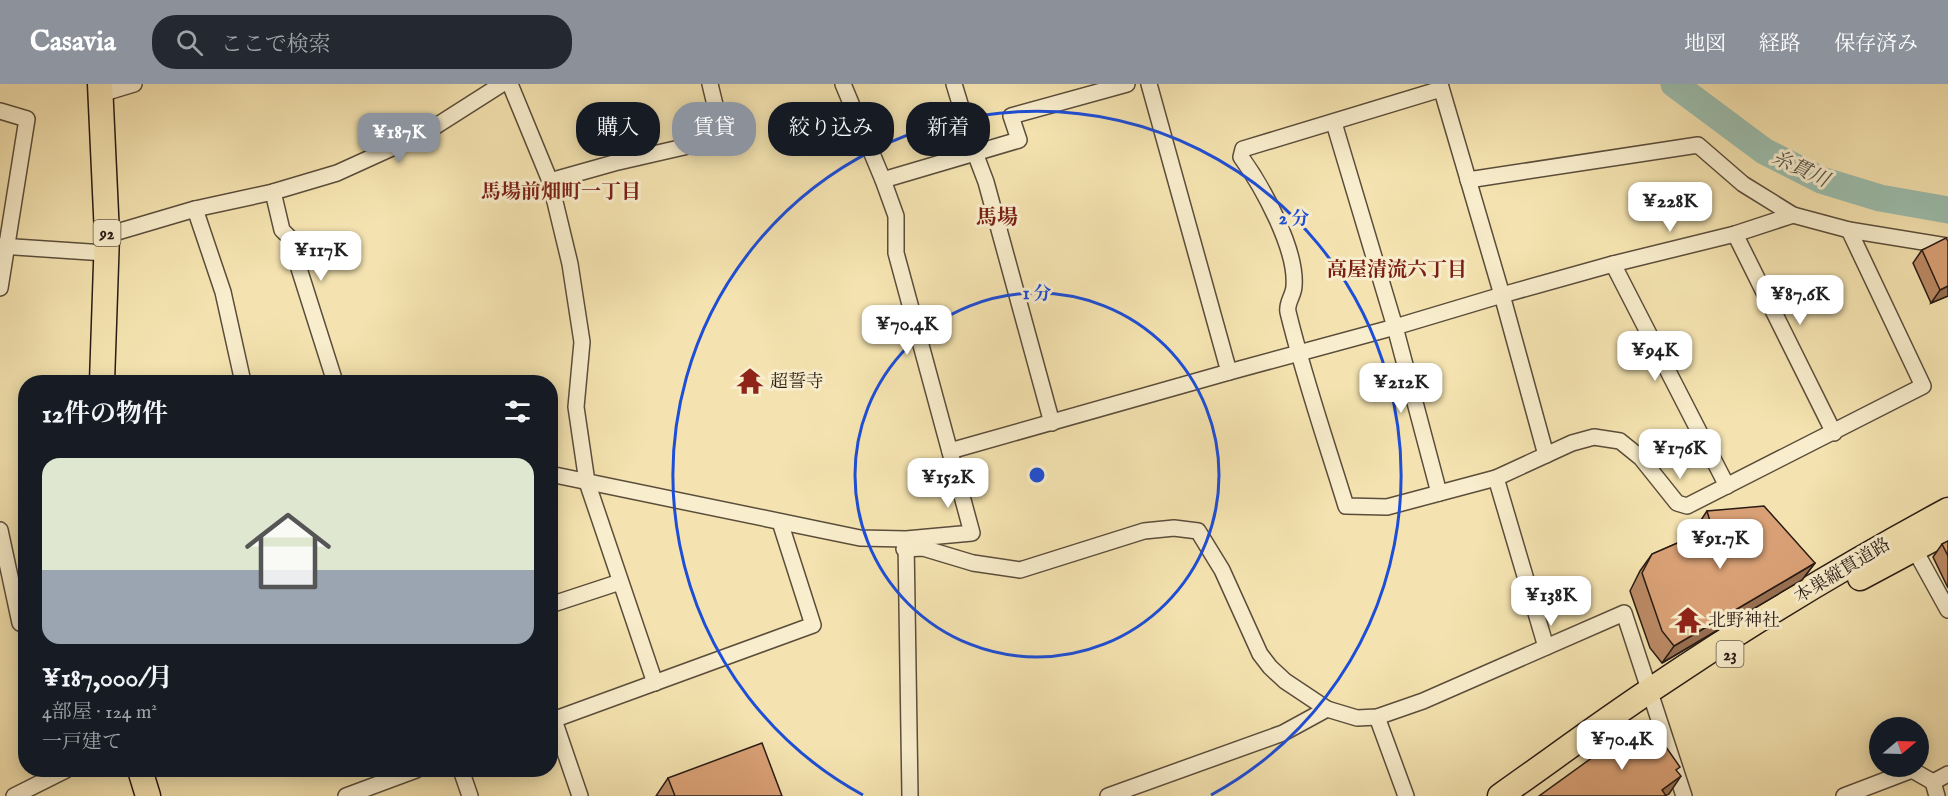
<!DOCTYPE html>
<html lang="ja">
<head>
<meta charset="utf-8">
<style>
  :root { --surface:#171b24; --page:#242831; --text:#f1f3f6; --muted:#9ea1a6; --line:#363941; --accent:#8c9099 }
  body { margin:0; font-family:"IM FELL English","Noto Serif JP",serif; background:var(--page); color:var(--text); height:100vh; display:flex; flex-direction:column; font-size:22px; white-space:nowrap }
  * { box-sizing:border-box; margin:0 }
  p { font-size:20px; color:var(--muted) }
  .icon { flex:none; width:33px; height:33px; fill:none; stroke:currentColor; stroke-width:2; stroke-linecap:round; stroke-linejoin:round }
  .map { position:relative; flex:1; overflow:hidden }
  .details { position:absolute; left:18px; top:291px; width:540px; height:402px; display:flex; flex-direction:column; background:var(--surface); border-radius:24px; box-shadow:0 3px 15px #0003 }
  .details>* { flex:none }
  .hud { position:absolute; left:576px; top:18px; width:570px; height:54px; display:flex; gap:12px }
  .needle { width:39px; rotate:71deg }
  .fabs { position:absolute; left:1869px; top:633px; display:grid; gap:12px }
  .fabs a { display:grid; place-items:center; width:60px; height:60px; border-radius:50%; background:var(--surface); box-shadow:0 3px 15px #0003; font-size:30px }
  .price { position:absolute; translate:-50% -51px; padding:0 14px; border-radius:12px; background:#fff; color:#222; font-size:20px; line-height:39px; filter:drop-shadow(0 2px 3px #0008) }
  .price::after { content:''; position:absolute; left:50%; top:36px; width:18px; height:14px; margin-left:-9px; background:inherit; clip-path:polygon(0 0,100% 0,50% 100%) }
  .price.current { background:var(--accent); color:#fff }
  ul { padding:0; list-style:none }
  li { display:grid; align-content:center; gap:12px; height:318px; padding:0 24px }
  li+li { border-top:2px solid var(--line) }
  li span { display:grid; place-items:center; height:186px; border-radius:18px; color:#555 }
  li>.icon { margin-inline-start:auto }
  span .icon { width:108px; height:108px; fill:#fffc; stroke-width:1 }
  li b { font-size:26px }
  h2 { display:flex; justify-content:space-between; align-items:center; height:72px; padding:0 24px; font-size:26px }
  .tag { padding:0 21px; border-radius:24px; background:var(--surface); box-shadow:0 3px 15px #0003; font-size:21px; line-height:54px }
  .tag.current { background:var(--accent); color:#fff }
  header { display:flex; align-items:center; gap:36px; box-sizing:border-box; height:84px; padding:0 30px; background:var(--accent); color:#fff }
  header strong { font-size:28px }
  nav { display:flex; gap:33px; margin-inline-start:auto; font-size:21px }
  .search { width:420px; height:54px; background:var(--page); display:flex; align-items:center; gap:15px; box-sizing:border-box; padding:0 21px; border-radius:24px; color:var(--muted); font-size:22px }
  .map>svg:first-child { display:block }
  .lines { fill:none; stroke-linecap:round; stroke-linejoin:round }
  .river { stroke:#9cbeae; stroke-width:27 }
  .street-casing { stroke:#5b4d3b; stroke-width:18 }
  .primary-casing { stroke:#281b14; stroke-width:27 }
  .street { stroke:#f8edcc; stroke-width:15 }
  .primary { stroke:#f4e3b0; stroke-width:24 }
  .wall { fill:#bb8a65; stroke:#281b14; stroke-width:1.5 }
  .shaded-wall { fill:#987052; stroke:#281b14; stroke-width:1.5 }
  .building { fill:#d9a075; stroke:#281b14; stroke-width:1.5 }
  .ring { fill:none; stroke:#1d4ed8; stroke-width:3 }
  .labels { text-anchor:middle; stroke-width:6; stroke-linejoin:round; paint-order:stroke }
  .shield { fill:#f8edcc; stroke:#665a4b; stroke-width:1.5 }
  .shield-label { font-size:16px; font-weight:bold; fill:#281b14 }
  .poi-label { font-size:18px; fill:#281b14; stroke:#f8edcc; text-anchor:start }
  .street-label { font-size:18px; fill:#281b14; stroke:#f8edcc }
  .water-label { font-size:20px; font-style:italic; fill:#51544a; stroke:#f8edcc }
  .neighbourhood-label { font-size:20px; font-weight:bold; fill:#7a1f14; stroke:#f8edcc }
  .quarter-label { font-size:21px; font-weight:bold; fill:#7a1f14; stroke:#f8edcc }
  .centre { fill:#1d4ed8; stroke:#f8edcc; stroke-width:3 }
  .ring-label { font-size:18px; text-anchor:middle; font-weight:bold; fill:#1d4ed8; stroke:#f8edcc; stroke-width:6; stroke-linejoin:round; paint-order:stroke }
</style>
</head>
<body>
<header>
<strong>Casavia</strong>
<div class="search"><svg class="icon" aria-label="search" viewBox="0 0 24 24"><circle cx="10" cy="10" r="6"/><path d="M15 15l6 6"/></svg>ここで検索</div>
<nav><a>地図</a><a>経路</a><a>保存済み</a></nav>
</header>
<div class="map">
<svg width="1948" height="712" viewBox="0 0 1948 712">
  <rect width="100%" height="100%" fill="#f4e3b0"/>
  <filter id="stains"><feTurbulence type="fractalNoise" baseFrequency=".00333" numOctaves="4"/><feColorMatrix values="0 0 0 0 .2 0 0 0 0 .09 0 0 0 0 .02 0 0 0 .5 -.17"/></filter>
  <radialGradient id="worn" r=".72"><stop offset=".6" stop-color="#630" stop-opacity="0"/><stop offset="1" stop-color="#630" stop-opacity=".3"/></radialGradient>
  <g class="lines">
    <!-- river -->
    <polyline class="river" points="1674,0 1764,67 1821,96 1880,114 1948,126"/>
    <defs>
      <g id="street">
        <polyline points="510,0 550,97 570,180 582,258 576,323 587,398 655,599"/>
        <polyline points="954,0 975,69 986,98 1052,339"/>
        <polyline points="1440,0 1502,211 1546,371"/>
        <path d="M1441,5L1243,65L1241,73C1262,102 1297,165 1294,202C1294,211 1286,219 1288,228C1304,294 1326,357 1346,422L1387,423L1496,394L1572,359L1594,353L1620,357L1641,374L1677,419L1687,422L1923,302L1849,146"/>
        <polyline points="101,10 134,0"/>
        <polyline points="0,27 27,35 0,204"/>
        <polyline points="1334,39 1395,243 1439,409"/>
        <polyline points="883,96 1019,56 1011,32 1127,0"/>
        <polyline points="1468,96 1698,61 1743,100 1793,131 1849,146 1948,162"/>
        <polyline points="550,97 614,79 723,54 710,0"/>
        <polyline points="273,108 282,146 289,153 335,298"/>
        <polyline points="195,125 223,208 243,298"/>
        <polyline points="1735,150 1834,349"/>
        <polyline points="107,151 195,125 273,108 337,89 425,49 502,0"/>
        <polyline points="0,162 105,169"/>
        <polyline points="1613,180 1727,402"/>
        <polyline points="1229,288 1395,243 1502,211 1613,180 1735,150 1793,131"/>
        <polyline points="950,367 1229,288 1149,0"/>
        <polyline points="550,390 860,454 906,455 972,449 896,169 896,132 883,96 843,0"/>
        <polyline points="1496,394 1546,563"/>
        <polyline points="0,446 20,539 26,538"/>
        <polyline points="906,457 910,712"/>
        <polyline points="1911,459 1948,526"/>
        <polyline points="904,465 923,464 973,479 1020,486 1144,447 1174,444 1198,447 1222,486 1260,570 1270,583 1285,597 1327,625 1357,634 1377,633 1423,617 1624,529 1684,712"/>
        <polyline points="550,521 620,498"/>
        <polyline points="1377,633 1406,712"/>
        <polyline points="554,636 580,712"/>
        <polyline points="550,637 813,541 780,438"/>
        <polyline points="461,686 470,712"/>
        <polyline points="1933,698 1948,690"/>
        <polyline points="14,712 66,686"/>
        <polyline points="346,712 416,686"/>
        <polyline points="1108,712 1283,649 1327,625"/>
        <polyline points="1844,712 1912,686 1933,698 1937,712"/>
      </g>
      <g id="primary">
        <polyline points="100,0 107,151 102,298"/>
        <polyline points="1860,494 1948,447"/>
        <polyline points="140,686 148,712"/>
        <path d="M1500,712C1550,677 1598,641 1649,607C1745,542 1846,481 1948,426"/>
      </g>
    </defs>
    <!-- street casing -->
    <use href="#street" class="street-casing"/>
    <!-- primary casing -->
    <use href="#primary" class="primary-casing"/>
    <!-- street -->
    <use href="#street" class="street"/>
    <!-- primary -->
    <use href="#primary" class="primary"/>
  </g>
  <!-- wall -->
  <g class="wall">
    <polygon points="1948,157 1948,212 1931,219 1913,179 1922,166"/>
    <polygon points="1707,427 1815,479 1802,496 1662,579 1650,564 1630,507 1640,487 1652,470 1696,451 1695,445"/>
    <polygon points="1948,457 1948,504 1933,473 1942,460"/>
    <polygon points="668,694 782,712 656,712"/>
  </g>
  <!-- shaded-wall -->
  <g class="shaded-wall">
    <polygon points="1948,202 1948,212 1931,219 1940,206"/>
    <polygon points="1815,479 1802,496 1662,579 1674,562"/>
    <polygon points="1681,692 1669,710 1665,712 1662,706"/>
  </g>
  <!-- building -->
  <g class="building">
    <polygon points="1946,154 1948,157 1948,202 1940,206 1922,166"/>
    <polygon points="1764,422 1815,479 1674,562 1662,547 1642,489 1652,470 1712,444 1707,427"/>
    <polygon points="1948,457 1948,472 1942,460"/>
    <polygon points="1636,642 1648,659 1657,653 1660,657 1661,656 1680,683 1676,686 1681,692 1662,706 1666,712 1539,712"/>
    <polygon points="762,659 782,712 675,712 668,694"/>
  </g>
  <!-- distance rings -->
  <g class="ring">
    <circle cx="1037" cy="391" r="182"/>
    <path d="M863 711A364 364 0 1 1 1211 711"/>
  </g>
  <!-- icons -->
  <defs>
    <symbol id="temple-bare" viewBox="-9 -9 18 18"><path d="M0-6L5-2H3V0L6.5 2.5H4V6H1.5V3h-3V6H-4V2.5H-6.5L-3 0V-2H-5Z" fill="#8f2418" stroke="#f8edcc" stroke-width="2.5" paint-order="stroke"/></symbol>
  </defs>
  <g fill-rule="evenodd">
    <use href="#temple-bare" x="731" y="278" width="38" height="38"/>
    <use href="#temple-bare" x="1669" y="517" width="38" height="38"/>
  </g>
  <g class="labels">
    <!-- shield labels -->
    <g class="shield">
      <rect x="93.5" y="136" width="27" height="26" rx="4.5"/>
      <rect x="1716.5" y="557" width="27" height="26" rx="4.5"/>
    </g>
    <g class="shield-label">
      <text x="107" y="155">92</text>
      <text x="1730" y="576">23</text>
    </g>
    <!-- poi labels -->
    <g class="poi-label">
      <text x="770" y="303">超誓寺</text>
      <text x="1708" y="542">北野神社</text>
    </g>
    <!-- street labels -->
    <g class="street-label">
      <text transform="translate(1842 486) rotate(-31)" y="6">本巣縦貫道路</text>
    </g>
    <!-- water labels -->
    <g class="water-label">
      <text transform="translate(1801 84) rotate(25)" y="7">糸貫川</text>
    </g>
    <!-- neighbourhood labels -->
    <g class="neighbourhood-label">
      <text x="561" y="114">馬場前畑町一丁目</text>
      <text x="1397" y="192">高屋清流六丁目</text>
    </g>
    <!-- quarter labels -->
    <g class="quarter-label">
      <text x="997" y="140">馬場</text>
    </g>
  </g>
  <circle cx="1037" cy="391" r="9" class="centre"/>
  <g class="ring-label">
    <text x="1294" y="140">2 分</text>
    <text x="1037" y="215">1 分</text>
  </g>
  <rect width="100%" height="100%" filter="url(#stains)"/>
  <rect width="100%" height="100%" fill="url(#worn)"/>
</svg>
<div class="fabs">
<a><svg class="needle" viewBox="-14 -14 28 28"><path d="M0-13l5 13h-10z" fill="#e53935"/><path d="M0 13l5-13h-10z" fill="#9ea1a6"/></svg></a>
</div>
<b class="price current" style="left:399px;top:80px">¥187K</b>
<b class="price" style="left:1670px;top:149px">¥228K</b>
<b class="price" style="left:321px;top:198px">¥117K</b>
<b class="price" style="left:1800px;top:242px">¥87.6K</b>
<b class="price" style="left:907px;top:272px">¥70.4K</b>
<b class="price" style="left:1655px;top:298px">¥94K</b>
<b class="price" style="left:1401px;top:330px">¥212K</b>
<b class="price" style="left:1680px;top:396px">¥176K</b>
<b class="price" style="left:948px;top:425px">¥152K</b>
<b class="price" style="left:1720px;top:486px">¥91.7K</b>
<b class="price" style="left:1551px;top:543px">¥138K</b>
<b class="price" style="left:1622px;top:687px">¥70.4K</b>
<div class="hud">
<a class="tag">購入</a>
<a class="tag current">賃貸</a>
<a class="tag">絞り込み</a>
<a class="tag">新着</a>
</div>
<section class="details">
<h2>12件の物件<svg class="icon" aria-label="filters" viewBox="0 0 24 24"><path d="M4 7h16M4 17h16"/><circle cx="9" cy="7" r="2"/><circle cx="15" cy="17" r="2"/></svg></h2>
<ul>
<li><span style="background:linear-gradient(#dfe7d0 60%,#9aa5b1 0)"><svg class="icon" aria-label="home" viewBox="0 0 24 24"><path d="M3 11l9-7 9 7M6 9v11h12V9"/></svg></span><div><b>¥187,000/月</b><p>4部屋 · 124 m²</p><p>一戸建て</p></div></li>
</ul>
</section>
</div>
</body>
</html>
